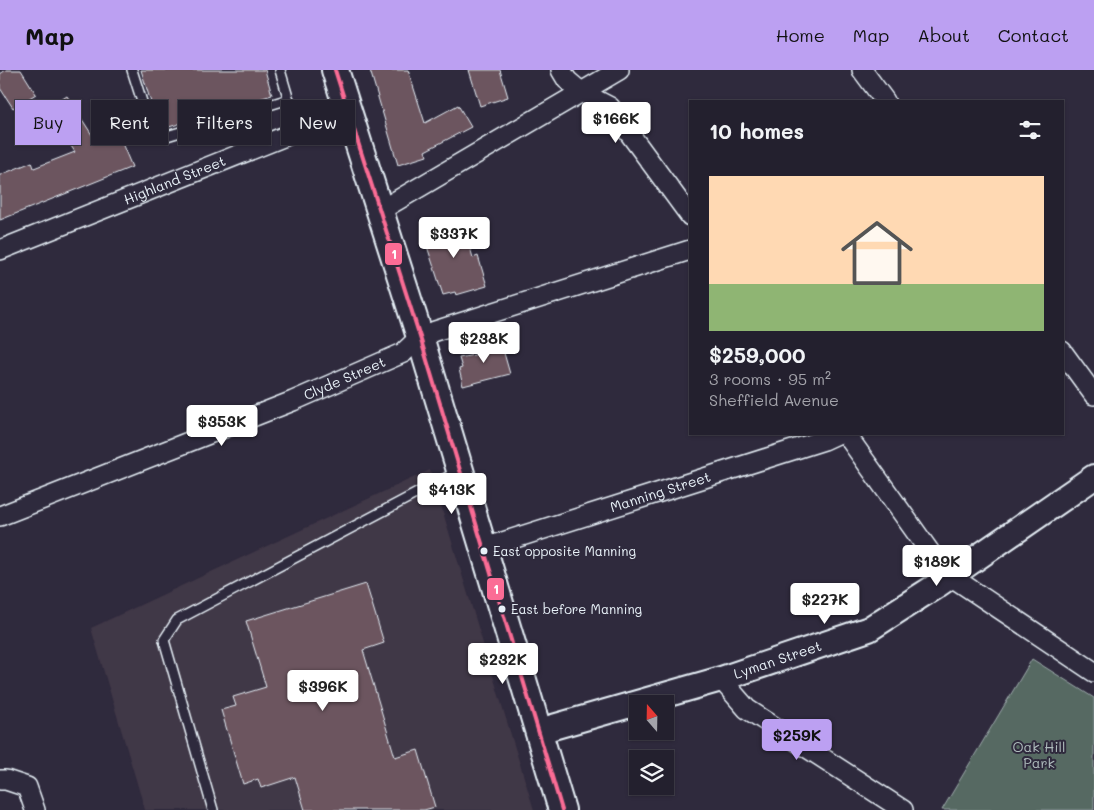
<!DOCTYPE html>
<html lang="en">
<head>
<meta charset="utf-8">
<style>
  :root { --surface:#23202e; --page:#2b2836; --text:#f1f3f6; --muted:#a3a3aa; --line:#403e4a; --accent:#bca0f2 }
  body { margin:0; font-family:Mali,sans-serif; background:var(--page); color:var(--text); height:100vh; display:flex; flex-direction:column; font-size:19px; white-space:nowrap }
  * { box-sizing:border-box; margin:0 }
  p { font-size:16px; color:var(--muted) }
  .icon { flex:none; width:28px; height:28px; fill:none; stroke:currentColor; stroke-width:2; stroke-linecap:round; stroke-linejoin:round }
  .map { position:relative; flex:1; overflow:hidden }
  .panel { position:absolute; left:689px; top:30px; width:375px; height:335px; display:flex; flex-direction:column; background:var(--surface); border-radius:0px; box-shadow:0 1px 4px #0004,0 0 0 1px var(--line) }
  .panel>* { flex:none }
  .banner { position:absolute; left:15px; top:30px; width:475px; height:45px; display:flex; gap:10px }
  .needle { width:32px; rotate:340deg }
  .tools { position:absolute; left:629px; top:625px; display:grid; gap:10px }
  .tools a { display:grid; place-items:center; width:45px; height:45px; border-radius:0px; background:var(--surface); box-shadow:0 1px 4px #0004,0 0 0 1px var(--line); font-size:25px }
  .price { position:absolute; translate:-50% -42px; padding:0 11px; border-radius:5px; background:#fff; color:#222; font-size:16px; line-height:32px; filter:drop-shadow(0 1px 2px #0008) }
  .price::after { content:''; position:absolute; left:50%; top:30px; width:15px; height:11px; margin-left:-8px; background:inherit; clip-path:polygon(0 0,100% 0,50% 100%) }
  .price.current { background:var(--accent); color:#111 }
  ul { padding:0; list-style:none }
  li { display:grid; align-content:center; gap:10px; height:265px; padding:0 20px }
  li span { display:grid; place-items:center; height:155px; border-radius:0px; color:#555 }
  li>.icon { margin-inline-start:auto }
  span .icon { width:90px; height:90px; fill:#fffc; stroke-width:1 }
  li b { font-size:21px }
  h2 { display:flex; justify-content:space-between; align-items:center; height:60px; padding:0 20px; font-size:21px }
  .pill { padding:0 18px; border-radius:0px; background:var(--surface); box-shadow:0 1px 4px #0004,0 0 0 1px var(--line); font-size:18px; line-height:45px }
  .pill.current { background:var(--accent); color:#111 }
  header { display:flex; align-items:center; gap:30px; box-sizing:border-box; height:70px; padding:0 25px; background:var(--accent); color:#111 }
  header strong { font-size:24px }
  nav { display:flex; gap:28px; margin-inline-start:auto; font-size:18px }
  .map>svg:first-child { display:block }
  .built { fill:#413747 }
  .green { fill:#566962; stroke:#9fadad }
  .building { fill:#6c545f; stroke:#e8f1f8 }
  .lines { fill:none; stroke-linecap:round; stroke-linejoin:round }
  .service-casing { stroke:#e8f1f8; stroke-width:12 }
  .minor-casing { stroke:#e8f1f8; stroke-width:22 }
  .tertiary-casing { stroke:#e8f1f8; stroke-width:28 }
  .secondary-casing { stroke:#e8f1f8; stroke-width:30 }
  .service { stroke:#2f2a3d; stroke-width:9 }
  .minor { stroke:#2f2a3d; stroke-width:19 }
  .tertiary { stroke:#2f2a3d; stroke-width:24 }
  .secondary { stroke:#2f2a3d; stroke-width:26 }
  .bus-1-casing { stroke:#2f2a3d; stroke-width:8 }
  .bus-1 { stroke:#fb6c95; stroke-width:4 }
  .bus-dot { fill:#e8f1f8; stroke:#2f2a3d; stroke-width:2 }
  .labels { text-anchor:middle; stroke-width:4; stroke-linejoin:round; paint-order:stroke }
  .bus-label { font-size:13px; fill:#e8f1f8; stroke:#2f2a3d; text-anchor:start }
  .street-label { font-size:14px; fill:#e8f1f8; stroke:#2f2a3d }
  .park-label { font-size:14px; fill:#aebbbc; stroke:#2f2a3d }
  .line-badge { stroke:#2f2a3d; stroke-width:2 }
  .badge-label { font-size:14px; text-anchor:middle; font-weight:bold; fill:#fff }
</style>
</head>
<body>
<header>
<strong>Map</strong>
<nav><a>Home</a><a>Map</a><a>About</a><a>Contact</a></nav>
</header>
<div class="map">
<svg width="1094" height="740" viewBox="0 0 1094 740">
  <rect width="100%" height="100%" fill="#2f2a3d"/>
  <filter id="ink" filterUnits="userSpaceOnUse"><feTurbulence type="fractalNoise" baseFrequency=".02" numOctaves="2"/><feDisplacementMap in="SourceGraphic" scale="10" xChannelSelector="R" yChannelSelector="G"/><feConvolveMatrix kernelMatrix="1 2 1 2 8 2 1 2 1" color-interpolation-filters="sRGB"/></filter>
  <g filter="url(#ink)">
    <!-- built -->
    <polygon class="built" points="430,400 534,740 145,740 91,558"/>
    <!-- green -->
    <polygon class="green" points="1032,589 1094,628 1094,740 942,740"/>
    <!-- building -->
    <g class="building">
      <polygon points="6,0 21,0 36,24 13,38 0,18 0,4"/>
      <polygon points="141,0 265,0 272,25 169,57 157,52"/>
      <polygon points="370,0 408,0 425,53 458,35 471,57 425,81 427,86 398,95"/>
      <polygon points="469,0 500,0 508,27 480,36"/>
      <polygon points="67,26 94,68 116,59 132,97 0,150 0,105 32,92 34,98 75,82 47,39"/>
      <polygon points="462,149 473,188 478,186 487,216 456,225 455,222 443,225 422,161"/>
      <polygon points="500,269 510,304 463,316 459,299 462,298 459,288 479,284 477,275"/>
      <polygon points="366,514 384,573 363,580 395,687 418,680 435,737 424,740 305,740 295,707 261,718 258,709 243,714 221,640 236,636 233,627 266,617 246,551"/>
    </g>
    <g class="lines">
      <defs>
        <g id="service">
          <polyline points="132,0 149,54 167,66 289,29"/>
          <polyline points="280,0 298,61"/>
          <polyline points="213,740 164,570 177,550 459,401"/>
        </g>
        <g id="minor">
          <polyline points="561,0 567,10 581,22 610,37 690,146"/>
          <polyline points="862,0 885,31"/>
          <polyline points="379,141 619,0"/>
          <path id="s1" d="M0,180L348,41"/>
          <polyline points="1062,281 1094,325"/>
          <polyline points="846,364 937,492 949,505 1094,602"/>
          <path id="s2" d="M0,446L293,331L403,283L420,267L435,261L690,180"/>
          <path id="s3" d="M484,478L824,370L837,364"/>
          <polyline points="721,609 747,639 903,740"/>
          <polyline points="0,710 6,710 27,717 35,740"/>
        </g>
        <g id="tertiary">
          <path id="s4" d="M539,661L721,609L869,559L936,516L1094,407"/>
        </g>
        <polyline id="secondary" points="335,0 420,267 562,740"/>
      </defs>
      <!-- service casing -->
      <use href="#service" class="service-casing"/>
      <!-- minor casing -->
      <use href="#minor" class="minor-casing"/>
      <!-- tertiary casing -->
      <use href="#tertiary" class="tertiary-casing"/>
      <!-- secondary casing -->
      <use href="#secondary" class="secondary-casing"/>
      <!-- service -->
      <use href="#service" class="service"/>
      <!-- minor -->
      <use href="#minor" class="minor"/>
      <!-- tertiary -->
      <use href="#tertiary" class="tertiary"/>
      <!-- secondary -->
      <use href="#secondary" class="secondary"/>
      <defs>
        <polyline id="bus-1" points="335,0 420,267 562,740"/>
      </defs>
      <!-- bus-1 casing -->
      <use href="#bus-1" class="bus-1-casing"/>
      <!-- bus-1 -->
      <use href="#bus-1" class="bus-1"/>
    </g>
  </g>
  <!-- markers -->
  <g class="bus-dot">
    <circle cx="484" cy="481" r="4.5"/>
    <circle cx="502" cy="539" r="4.5"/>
  </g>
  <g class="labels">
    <!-- bus labels -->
    <g class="bus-label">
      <text x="493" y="486">East opposite Manning</text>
      <text x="511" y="544">East before Manning</text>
    </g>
    <!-- street labels -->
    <g class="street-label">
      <text dy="5" stroke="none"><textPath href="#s1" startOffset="188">Highland Street</textPath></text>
      <text dy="5" stroke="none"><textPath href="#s2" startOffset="371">Clyde Street</textPath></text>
      <text dy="5" stroke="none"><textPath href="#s3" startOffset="185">Manning Street</textPath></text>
      <text dy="5" stroke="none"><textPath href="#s4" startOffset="249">Lyman Street</textPath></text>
    </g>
    <!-- park labels -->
    <g class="park-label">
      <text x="1039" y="682">Oak Hill<tspan x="1039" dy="16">Park</tspan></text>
    </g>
  </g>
  <g class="line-badge">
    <rect x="384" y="172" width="19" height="24" rx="5" fill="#fb6c95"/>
    <rect x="486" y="507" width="19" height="24" rx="5" fill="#fb6c95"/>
  </g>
  <g class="badge-label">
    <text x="394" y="189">1</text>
    <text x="496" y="524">1</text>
  </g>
</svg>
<div class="tools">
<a><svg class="needle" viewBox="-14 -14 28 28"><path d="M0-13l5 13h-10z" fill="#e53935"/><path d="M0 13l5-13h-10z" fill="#a3a3aa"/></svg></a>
<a><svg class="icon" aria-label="layers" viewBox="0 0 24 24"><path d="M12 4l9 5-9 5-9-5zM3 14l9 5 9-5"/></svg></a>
</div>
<b class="price" style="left:616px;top:74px">$166K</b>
<b class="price" style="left:454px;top:189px">$337K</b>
<b class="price" style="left:484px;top:294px">$238K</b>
<b class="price" style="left:222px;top:377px">$353K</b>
<b class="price" style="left:452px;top:445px">$413K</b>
<b class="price" style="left:937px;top:517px">$189K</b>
<b class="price" style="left:825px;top:555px">$227K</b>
<b class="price" style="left:503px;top:615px">$232K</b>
<b class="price" style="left:323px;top:642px">$396K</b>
<b class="price current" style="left:797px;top:691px">$259K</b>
<div class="banner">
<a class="pill current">Buy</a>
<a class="pill">Rent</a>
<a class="pill">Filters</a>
<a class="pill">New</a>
</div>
<section class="panel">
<h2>10 homes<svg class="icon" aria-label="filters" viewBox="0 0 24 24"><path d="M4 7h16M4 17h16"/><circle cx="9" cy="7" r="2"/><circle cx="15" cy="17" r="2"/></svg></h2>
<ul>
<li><span style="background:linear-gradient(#ffd9b3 70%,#8fb573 0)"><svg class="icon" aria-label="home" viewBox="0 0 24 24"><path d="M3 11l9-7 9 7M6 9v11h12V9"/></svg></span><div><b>$259,000</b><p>3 rooms · 95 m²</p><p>Sheffield Avenue</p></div></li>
</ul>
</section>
</div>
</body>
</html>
